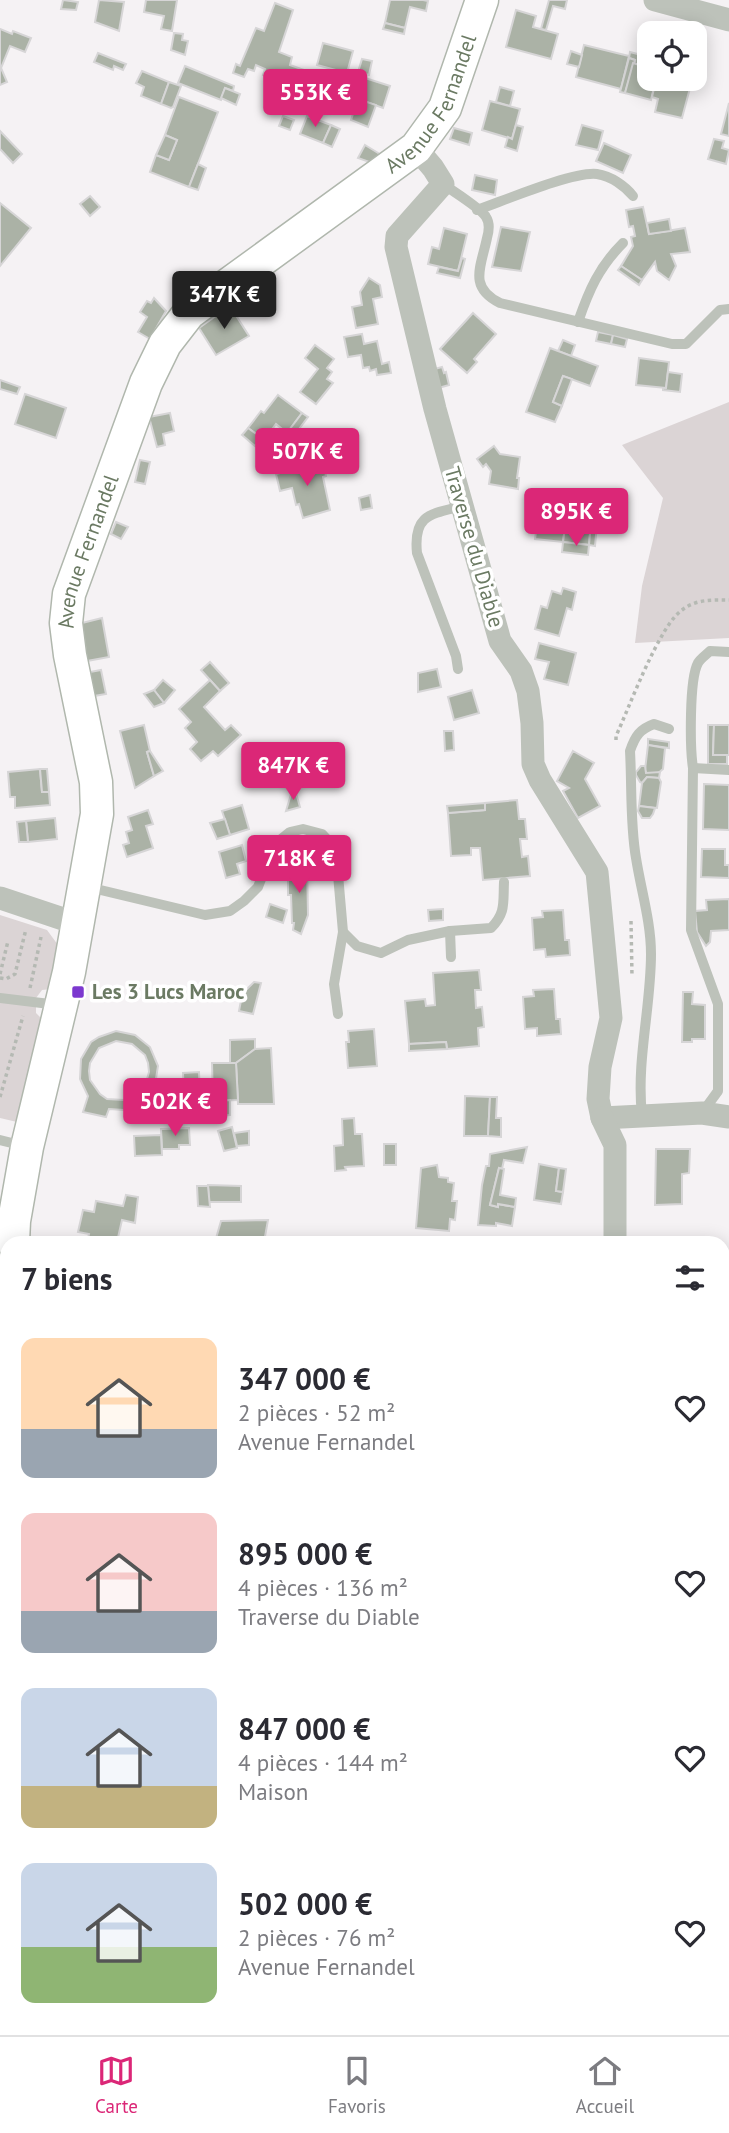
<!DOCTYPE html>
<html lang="fr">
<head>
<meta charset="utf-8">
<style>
  :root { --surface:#fff; --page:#f7f7f7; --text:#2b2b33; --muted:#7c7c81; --line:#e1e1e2; --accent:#db2777 }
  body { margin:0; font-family:"PT Sans",sans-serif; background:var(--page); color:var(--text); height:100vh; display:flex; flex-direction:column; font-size:26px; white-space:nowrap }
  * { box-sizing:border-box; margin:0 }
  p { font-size:23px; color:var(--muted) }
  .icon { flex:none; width:38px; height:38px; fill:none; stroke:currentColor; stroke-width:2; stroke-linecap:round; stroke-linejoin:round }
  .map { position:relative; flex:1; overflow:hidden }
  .drawer { position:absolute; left:0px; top:1236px; width:730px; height:800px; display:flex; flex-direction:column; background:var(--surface); border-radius:21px 21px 0 0; box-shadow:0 4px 18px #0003 }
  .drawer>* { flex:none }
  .fabs { position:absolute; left:637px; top:21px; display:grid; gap:14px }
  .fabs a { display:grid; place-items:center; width:70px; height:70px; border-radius:14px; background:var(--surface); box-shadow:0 4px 18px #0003; font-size:35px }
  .price { position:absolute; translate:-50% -60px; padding:0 16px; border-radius:7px; background:var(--accent); color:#fff; font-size:23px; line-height:46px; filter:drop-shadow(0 2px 4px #0008) }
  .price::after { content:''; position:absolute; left:50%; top:42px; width:21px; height:16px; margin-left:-10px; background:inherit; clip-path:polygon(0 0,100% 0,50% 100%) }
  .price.selected { background:#222; color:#fff }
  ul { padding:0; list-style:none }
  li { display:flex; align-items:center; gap:21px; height:175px; padding:0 21px }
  li span { display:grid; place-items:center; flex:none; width:196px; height:140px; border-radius:14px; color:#555 }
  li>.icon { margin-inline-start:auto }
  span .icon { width:84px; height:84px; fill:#fffc; stroke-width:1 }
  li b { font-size:30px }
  h2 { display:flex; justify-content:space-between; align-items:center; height:84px; padding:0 21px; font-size:30px }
  .tab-bar { display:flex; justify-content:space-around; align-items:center; height:98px; border-top:2px solid var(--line); background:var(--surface); font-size:19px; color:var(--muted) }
  .tab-bar a { display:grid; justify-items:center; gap:4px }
  .tab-bar .selected { color:var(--accent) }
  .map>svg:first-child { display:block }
  .green { fill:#dbd4d5 }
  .building { fill:#abb2a6; stroke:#d6d5d6; stroke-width:2; fill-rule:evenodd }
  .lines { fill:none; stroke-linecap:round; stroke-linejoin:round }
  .secondary-casing { stroke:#b0b7ad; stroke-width:35 }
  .path { stroke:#b5b9b3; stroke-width:3.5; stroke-dasharray:3.5 3.5; stroke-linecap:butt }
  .lane { stroke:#bdc2ba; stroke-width:10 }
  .street { stroke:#bdc2ba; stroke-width:23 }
  .secondary { stroke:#fff; stroke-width:32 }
  .poi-dot { fill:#7c38cf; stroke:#fff; stroke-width:2.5 }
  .labels { text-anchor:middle; stroke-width:7; stroke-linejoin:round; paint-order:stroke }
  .street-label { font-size:21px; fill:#6b7a63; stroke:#fff }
  .poi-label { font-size:21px; font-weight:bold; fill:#6b7a63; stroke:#fff; text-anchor:start }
</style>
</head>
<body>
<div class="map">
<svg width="729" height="2035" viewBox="0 0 729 2035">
  <rect width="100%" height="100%" fill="#f5f2f4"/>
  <!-- green -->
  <g class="green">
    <polygon points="729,402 729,638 635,643 642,586 663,498 622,445"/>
    <polygon points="0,915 47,930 58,945 51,989 42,990 36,998 36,1013 42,1019 17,1122 0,1118"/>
  </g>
  <!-- building -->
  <g class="building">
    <polygon points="63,0 78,2 76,10 61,9"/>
    <polygon points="99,0 124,2 119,31 95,22"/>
    <polygon points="146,0 177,0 172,31 161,29 164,16 144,12"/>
    <polygon points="390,0 423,0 428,1 426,11 410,7 405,28 385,23"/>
    <polygon points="549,0 567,0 565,9 553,6 546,30 541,29"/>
    <polygon points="275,3 293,10 279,52 292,57 290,65 307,71 304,78 307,80 303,91 263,75 265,69 256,65 254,71 248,69 244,77 233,73 236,64 240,66 256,28 264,31"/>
    <polygon points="516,10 536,16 533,27 558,34 551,59 506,47"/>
    <polygon points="385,23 405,28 404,34 383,29"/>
    <polygon points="0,29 12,34 13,31 31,38 25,52 10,46 1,68 7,82 0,85"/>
    <polygon points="174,33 183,34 182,40 188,41 185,55 171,50"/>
    <polygon points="323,43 353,51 347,73 317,65"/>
    <polygon points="584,45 629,56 621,89 576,77"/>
    <polygon points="571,51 582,55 579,67 567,64"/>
    <polygon points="630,52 649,57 649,68 634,64 635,60 629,58"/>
    <polygon points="98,53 126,64 123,70 114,66 113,70 94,62"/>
    <polygon points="629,58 635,60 625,93 620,92"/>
    <polygon points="362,59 372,61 369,75 358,72"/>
    <polygon points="633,63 649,68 649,79 656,79 651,100 625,93"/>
    <polygon points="185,66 234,86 233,91 225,88 221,100 178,83"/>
    <polygon points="142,71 169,82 161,104 141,96 144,87 136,83"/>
    <polygon points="365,78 390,86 383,108 358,99"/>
    <polygon points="169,82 181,86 173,107 171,108 161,104"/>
    <polygon points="655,84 669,87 670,84 690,88 682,118 655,112 658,99 652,97"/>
    <polygon points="500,87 514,91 510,106 496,102"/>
    <polygon points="225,88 240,94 236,105 221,98"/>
    <polygon points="179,97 218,112 189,187 150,172 156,155 169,160 177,140 165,135"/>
    <polygon points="358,99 376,105 368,127 351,120"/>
    <polygon points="490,101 520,109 512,139 482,130"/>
    <polygon points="729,103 729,136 721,134"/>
    <polygon points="283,116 294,120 290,130 279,126"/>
    <polygon points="307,116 331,125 323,143 300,134"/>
    <polygon points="331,125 340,129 332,147 323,143"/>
    <polygon points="516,125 523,127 517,151 505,147 508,137 512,139"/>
    <polygon points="582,125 603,131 598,150 576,145"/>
    <polygon points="454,128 472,133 469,145 450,139"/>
    <polygon points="0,131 22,154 13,163 0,149"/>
    <polygon points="165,135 177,140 169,160 156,155"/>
    <polygon points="714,139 724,141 722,148 729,150 726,164 708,159"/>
    <polygon points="604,143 631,155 623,173 596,161"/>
    <polygon points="365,145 383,156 372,163 358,158"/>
    <polygon points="198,164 206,168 198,190 189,187"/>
    <polygon points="475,175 497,180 495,195 472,190"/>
    <polygon points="90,196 100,207 90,216 80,204"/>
    <polygon points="0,203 31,228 0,266"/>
    <polygon points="643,207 649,234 685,228 690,252 671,254 676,266 669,280 657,271 655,262 642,280 621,266 633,246 631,237 635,236 633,226 629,227 626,210"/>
    <polygon points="669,219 671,231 649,234 647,223"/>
    <polygon points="501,227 530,232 521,271 492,267"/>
    <polygon points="444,228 467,234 458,271 428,264 432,247 439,249"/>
    <polygon points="462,258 465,259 460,278 437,273 439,267 458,271"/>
    <polygon points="621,266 642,280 639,285 618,270"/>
    <polygon points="369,278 380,285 382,297 373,299 378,324 356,328 352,307 362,305 360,292"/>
    <polygon points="154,298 166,311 150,339 138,332 147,317 140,312 147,301 151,303"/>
    <polygon points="230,306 249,336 216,355 199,328"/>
    <polygon points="473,313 496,334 474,359 477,362 467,373 440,349"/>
    <polygon points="598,332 613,335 611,344 596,341"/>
    <polygon points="362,334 364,344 377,341 382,364 389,362 391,373 377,375 376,369 370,371 369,367 363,368 361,355 348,357 344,337"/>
    <polygon points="613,335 627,339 625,347 611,344"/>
    <polygon points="563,340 575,345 571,356 558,351"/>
    <polygon points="315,345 334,359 327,368 332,372 327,379 333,383 316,404 300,392 318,369 305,358"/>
    <polygon points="550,348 598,366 590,386 563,376 553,402 562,406 555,422 526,412"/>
    <polygon points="639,358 669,362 666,388 636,385"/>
    <polygon points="442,367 444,373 446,372 449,385 435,389 431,370"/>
    <polygon points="668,372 682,374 680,392 663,390 663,388 666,388"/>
    <polygon points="563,376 572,379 562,406 553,402"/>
    <polygon points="0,380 20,387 17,394 0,389"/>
    <polygon points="25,394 66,408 56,438 15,424"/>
    <polygon points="278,395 302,413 287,433 276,424 264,440 248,428 261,411 264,413"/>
    <polygon points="170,413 174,431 163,434 165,445 157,447 149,417"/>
    <polygon points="302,413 308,417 293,437 287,433"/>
    <polygon points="248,428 262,438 255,446 242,435"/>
    <polygon points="494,446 500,454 520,457 517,478 519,478 518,489 489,484 491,471 486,464 483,467 477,459"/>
    <polygon points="140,460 150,462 145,484 135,482"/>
    <polygon points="323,462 326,476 323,477 330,510 303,518 299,504 296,505 292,488 280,491 276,474"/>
    <polygon points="370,495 372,508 361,510 359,498"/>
    <polygon points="538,517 566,520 563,542 535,539"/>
    <polygon points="566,520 591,523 589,545 563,542"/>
    <polygon points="116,522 128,527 121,539 111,534"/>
    <polygon points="591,523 597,524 595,546 589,545"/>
    <polygon points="563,542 589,545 588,555 562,552"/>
    <polygon points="563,588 576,592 572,610 567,608 559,636 535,629 541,606 547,608 552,591 561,594"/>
    <polygon points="102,618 109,657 87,661 82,623"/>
    <polygon points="539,643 576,653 568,685 544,679 549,662 535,659"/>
    <polygon points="210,662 229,683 220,691 201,670"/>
    <polygon points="437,669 441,687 418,692 418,673"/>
    <polygon points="101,670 106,694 94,696 90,672"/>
    <polygon points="163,680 175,690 164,703 154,690"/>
    <polygon points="210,680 220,691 204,707 225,730 231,725 241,735 218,756 213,751 201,761 190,749 197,742 185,728 191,722 179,709"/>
    <polygon points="154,690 164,703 154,707 144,694"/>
    <polygon points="472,690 479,713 454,720 448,697"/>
    <polygon points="144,725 150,751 147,752 154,776 135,788 120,731"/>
    <polygon points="708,725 714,725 713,755 727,755 727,764 708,764"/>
    <polygon points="714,725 729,725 729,755 713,755"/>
    <polygon points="444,731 453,731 454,750 445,751"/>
    <polygon points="648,739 669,742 669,748 648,745"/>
    <polygon points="648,745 665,748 663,769 657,774 646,773 645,770"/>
    <polygon points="150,751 163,771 154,776 147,752"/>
    <polygon points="573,751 594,763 585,779 600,806 578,818 563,791 569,788 557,781"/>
    <polygon points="641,766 645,766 646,773 660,772 659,778 647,777 642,783 640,782 636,775 636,772"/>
    <polygon points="40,769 42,792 49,792 50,805 15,808 15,797 10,797 8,772"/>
    <polygon points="40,769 47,769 49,792 42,792"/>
    <polygon points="647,777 659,778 661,782 657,808 639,806 642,783"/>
    <polygon points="704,784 729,785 729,830 703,829"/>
    <polygon points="296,793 300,807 286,811 291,794"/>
    <polygon points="517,800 519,819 525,819 527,839 520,839 522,857 528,856 530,876 483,880 480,848 471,848 471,855 451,856 448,813 485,810 485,803"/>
    <polygon points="485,803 485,810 448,813 447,806"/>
    <polygon points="242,805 249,829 230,835 222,811"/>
    <polygon points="639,806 655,808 653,814 650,818 642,818 638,811"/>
    <polygon points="148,810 153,824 146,826 153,848 127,857 123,845 129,843 126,832 132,830 128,817"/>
    <polygon points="55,818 57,839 28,842 26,821"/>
    <polygon points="225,819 230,835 217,839 210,823"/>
    <polygon points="26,821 28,842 19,842 17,822"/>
    <polygon points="242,845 246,861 237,864 240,874 226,878 219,852"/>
    <polygon points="702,849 725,849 725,865 729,865 729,878 701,877"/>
    <polygon points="307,862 308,915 301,934 293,930 294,923 292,923 291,895 288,895 288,873 291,873 291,863"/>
    <polygon points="729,899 729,930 711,931 710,942 706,946 697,932 695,911 707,910 706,900"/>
    <polygon points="270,904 287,910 283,923 266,917"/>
    <polygon points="443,909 443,920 429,921 428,910"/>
    <polygon points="563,910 565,940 569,940 570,955 546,957 545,949 534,950 532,918 543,917 542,911"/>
    <polygon points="479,970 481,990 475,990 476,1008 482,1007 484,1027 478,1028 479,1046 447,1049 446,1042 409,1044 405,1001 425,999 426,1006 435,1005 433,973"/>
    <polygon points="254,982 261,983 253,1014 239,1011 243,990 246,990"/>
    <polygon points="554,989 556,1019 560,1019 561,1034 537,1036 537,1028 525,1029 523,997 534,996 533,990"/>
    <polygon points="683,992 693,992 692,1004 705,1005 705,1039 692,1039 692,1042 682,1042"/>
    <polygon points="374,1029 377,1066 348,1068 346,1042 349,1042 348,1031"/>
    <path d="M116,1031L135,1035L150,1047L158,1066L155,1085L142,1102L124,1110L109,1109L106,1117L83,1112L88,1096L80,1079L81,1059L91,1042L99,1037ZM116,1041L132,1044L145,1055L148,1063L149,1072L145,1086L139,1093L124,1100L107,1099L100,1094L90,1080L89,1071L90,1063L99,1048Z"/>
    <polygon points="255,1039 255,1049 236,1063 230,1063 230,1040"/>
    <polygon points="446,1042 447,1049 409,1051 409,1044"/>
    <polygon points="271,1048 274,1104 238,1104 236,1063 255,1049"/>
    <polygon points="212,1063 236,1063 238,1100 213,1101"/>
    <polygon points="199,1072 200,1095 184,1096 183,1073"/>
    <polygon points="465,1096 490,1097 488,1136 464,1136"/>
    <polygon points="490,1097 497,1097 496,1118 501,1118 501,1137 488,1136"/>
    <polygon points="230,1100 230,1115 214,1116 213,1101"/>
    <polygon points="354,1118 355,1134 362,1134 364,1166 345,1167 346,1170 335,1171 334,1146 343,1145 342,1119"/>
    <polygon points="232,1127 237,1148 224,1151 218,1131"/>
    <polygon points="189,1128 190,1145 179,1145 179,1149 162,1149 161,1129"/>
    <polygon points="249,1131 249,1145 237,1146 234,1133"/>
    <polygon points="161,1135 162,1155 135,1156 134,1136"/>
    <rect x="384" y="1144" width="12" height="21"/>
    <polygon points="527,1147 523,1163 504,1160 502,1169 499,1168 490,1205 498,1207 498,1204 515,1207 512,1226 496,1223 496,1226 478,1225 482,1185 486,1166 489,1166 490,1154"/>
    <polygon points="656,1149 690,1149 689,1173 682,1174 682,1204 655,1205"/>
    <polygon points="539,1164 559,1168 556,1191 563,1192 561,1204 534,1200"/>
    <polygon points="437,1165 439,1177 448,1178 448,1182 454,1183 452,1201 457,1201 455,1220 450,1219 449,1231 416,1228 421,1168"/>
    <polygon points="499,1168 504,1169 500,1195 516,1198 515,1207 498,1204 498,1207 490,1205"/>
    <polygon points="559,1168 566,1169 563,1192 556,1191"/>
    <polygon points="208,1185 241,1186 241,1202 209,1202"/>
    <polygon points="197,1186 208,1186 210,1207 198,1206"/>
    <polygon points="126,1195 138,1197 135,1223 122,1220 117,1242 104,1241 103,1242 87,1242 89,1234 78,1232 83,1210 94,1212 96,1201 123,1206"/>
    <polygon points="268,1220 264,1242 215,1242 221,1221"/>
    <polygon points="0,1445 4,1445 7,1490 0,1490"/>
    <polygon points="0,1490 7,1490 7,1516 0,1515"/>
    <polygon points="728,1527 729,1527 728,1568 723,1567 723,1552"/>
    <polygon points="7,1606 7,1638 0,1637 0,1616"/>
    <polygon points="723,1705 729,1706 729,1730 723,1729"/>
    <polygon points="0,1939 7,1951 7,1967 0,1971"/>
    <polygon points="43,2028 71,2028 71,2035 44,2035"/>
    <polygon points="152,2028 177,2028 189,2035 162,2035"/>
    <polygon points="286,2028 308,2028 301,2035 282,2035"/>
    <polygon points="587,2028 608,2028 610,2029 607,2035 586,2035"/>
  </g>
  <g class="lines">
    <defs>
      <g id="secondary">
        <path id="s1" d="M13,1242L14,1221L27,1147L69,972L97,814L96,782L70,655L66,623L69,594L146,383L165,344L189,313L416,148L445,108L482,0"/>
        <polyline points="0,1534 7,1535"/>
        <polyline points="238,2035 240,2028"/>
      </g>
    </defs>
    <!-- secondary casing -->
    <use href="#secondary" class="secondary-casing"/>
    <!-- path -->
    <g class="path">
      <path d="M616,740V736C629,708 659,626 682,610C696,599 712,600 729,600"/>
      <polyline points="631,921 632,977"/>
      <polyline points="0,974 8,941"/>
      <polyline points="0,978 6,979 15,974 26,929"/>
      <polyline points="30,988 41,937"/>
      <polyline points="0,1097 23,1016"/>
    </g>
    <!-- lane -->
    <g class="lane">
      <path d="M443,184C451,190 482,209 486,217C490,223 489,231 487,238C481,267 468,287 500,303L672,344H686L720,310L729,309"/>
      <path d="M477,210C503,201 574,171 597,174C611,176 625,186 633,196"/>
      <path d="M578,322C589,290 599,267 623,243"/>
      <path d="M458,669L456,656L417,553C413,514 431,514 463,506"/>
      <polyline points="693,768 729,770"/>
      <path d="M88,887L205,915L230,911L244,901L258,887L274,845L290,832L303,829L322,834L334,847L337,863L343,932L357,946L381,953L408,940L450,931L491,928C506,913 503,903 504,882"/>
      <polyline points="450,931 451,957"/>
      <polyline points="0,998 58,1005"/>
      <polyline points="338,1014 334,984 343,932"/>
      <path d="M702,1113L718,1091V1004L691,930L693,768C690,749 689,679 698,663C700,659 706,655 710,651L729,652"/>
      <path d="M642,1115C636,1062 651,1007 651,954C651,922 641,890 636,858C630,824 632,786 630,751C635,736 640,729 654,724L669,729"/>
      <polyline points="0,1140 24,1146"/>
      <polyline points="723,1692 729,1693"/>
      <polyline points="0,1794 7,1795"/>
    </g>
    <!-- street -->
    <g class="street">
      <polyline points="655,0 729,20"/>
      <polyline points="416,148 433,168 443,184 397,236 396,247 435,409 500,641 521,671 528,691 532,723 533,764 540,780 597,872 611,1018 600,1067 598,1099 602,1118 702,1113 729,1117"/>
      <polyline points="0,898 78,924"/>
      <polyline points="602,1118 615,1145 615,1242"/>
      <polyline points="723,1434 729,1435"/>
      <polyline points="0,1885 7,1875"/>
      <polyline points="723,1893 729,1894"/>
      <polyline points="0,1924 7,1925"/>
      <polyline points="80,2028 81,2035"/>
      <polyline points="528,2035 531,2028"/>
    </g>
    <!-- secondary -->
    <use href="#secondary" class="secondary"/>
  </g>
  <!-- markers -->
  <rect class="poi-dot" x="71" y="985" width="14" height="14" rx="3.5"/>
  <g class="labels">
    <!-- street labels -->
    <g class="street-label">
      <text dy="7" stroke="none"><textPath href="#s1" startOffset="1293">Avenue Fernandel</textPath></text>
      <text transform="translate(474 547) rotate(74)" y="7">Traverse du Diable</text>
      <text dy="7" stroke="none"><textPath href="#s1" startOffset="705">Avenue Fernandel</textPath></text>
    </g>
    <!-- poi labels -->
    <g class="poi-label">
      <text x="92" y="999">Les 3 Lucs Maroc</text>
    </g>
  </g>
</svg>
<div class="fabs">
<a><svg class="icon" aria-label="locate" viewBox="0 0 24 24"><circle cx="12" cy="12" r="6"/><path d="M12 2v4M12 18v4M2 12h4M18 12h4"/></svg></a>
</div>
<b class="price" style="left:315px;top:129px">553K €</b>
<b class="price selected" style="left:224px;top:331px">347K €</b>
<b class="price" style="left:307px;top:488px">507K €</b>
<b class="price" style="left:576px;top:548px">895K €</b>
<b class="price" style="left:293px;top:802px">847K €</b>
<b class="price" style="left:299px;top:895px">718K €</b>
<b class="price" style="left:175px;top:1138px">502K €</b>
<section class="drawer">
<h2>7 biens<svg class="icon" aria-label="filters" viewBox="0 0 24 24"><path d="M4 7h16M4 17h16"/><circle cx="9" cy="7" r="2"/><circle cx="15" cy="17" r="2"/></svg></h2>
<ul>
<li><span style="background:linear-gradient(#ffd9b3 65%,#9aa5b1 0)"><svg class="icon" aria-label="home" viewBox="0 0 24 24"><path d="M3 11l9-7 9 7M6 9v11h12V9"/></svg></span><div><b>347 000 €</b><p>2 pièces · 52 m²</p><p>Avenue Fernandel</p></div><svg class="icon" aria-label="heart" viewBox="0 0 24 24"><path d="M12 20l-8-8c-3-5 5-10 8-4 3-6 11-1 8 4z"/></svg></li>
<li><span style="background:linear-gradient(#f6c9c9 70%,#9aa5b1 0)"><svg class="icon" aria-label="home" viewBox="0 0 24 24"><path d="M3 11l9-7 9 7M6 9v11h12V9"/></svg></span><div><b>895 000 €</b><p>4 pièces · 136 m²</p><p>Traverse du Diable</p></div><svg class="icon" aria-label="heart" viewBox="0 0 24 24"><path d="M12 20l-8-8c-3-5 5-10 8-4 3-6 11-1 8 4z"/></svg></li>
<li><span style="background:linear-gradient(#c9d6e8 70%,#c2b280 0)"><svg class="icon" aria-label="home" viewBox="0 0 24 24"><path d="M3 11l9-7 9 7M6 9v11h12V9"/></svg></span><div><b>847 000 €</b><p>4 pièces · 144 m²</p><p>Maison</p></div><svg class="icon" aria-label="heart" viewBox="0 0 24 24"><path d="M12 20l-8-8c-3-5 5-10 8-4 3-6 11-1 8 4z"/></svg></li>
<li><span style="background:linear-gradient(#c9d6e8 60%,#8fb573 0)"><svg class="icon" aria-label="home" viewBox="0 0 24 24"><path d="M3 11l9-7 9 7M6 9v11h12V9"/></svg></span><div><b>502 000 €</b><p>2 pièces · 76 m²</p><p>Avenue Fernandel</p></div><svg class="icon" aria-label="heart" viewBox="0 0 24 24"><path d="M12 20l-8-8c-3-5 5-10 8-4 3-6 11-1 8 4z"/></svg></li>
</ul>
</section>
</div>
<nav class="tab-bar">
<a class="selected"><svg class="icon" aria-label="map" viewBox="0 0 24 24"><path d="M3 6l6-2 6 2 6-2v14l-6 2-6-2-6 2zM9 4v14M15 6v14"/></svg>Carte</a>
<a><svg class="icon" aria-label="saved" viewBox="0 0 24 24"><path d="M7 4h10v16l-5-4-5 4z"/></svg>Favoris</a>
<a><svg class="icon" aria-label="home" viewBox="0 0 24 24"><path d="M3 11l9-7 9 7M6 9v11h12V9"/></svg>Accueil</a>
</nav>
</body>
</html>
